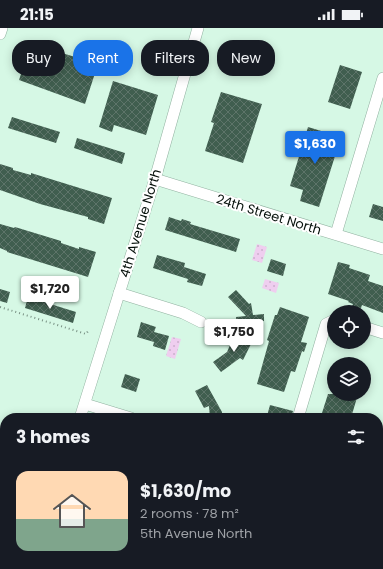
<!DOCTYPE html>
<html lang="en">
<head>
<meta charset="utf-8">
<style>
  :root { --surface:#171b24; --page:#242831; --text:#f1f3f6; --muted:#9ea1a6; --accent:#1a73e8 }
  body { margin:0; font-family:Poppins,sans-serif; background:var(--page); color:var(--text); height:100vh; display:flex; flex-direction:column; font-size:15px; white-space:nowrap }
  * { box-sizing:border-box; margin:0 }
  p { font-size:13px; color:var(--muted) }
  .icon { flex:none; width:22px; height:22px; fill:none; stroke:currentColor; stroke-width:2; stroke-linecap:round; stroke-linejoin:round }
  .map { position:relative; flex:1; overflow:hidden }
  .details { position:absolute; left:0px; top:385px; width:383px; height:156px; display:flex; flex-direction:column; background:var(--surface); border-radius:16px 16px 0 0; box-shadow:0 2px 10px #0003 }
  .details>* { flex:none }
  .banner { position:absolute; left:12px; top:12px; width:359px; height:36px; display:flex; gap:8px }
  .tools { position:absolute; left:327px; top:277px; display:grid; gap:8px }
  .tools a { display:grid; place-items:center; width:44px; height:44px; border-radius:50%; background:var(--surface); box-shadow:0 2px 10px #0003; font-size:20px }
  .price { position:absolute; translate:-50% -34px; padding:0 9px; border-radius:4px; background:#fff; color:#222; font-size:13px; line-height:26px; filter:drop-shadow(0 1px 2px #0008) }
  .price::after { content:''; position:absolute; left:50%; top:24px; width:12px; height:9px; margin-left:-6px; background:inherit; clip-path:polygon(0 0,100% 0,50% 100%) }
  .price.active { background:var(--accent); color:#fff }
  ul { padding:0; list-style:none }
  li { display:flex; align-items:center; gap:12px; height:100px; padding:0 16px }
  li span { display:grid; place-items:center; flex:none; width:112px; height:80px; border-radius:12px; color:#555 }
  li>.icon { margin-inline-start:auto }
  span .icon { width:48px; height:48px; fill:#fffc; stroke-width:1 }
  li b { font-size:17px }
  h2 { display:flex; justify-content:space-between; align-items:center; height:48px; padding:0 16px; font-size:17px }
  .chip { padding:0 14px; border-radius:16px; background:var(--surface); box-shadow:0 2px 10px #0003; font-size:14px; line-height:36px }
  .chip.active { background:var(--accent); color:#fff }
  .status { display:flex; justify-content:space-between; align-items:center; height:28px; padding:0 20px; background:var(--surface); direction:ltr }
  .status svg { height:11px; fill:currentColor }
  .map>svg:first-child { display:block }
  .grass { fill:url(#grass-dots) }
  .building { fill:url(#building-cross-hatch) }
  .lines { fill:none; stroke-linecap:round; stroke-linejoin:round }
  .minor-casing { stroke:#92b2a1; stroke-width:12 }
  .path { stroke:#799184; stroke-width:2; stroke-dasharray:1 3; stroke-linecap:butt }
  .minor { stroke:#fff; stroke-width:11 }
  .labels { text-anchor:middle; stroke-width:4; stroke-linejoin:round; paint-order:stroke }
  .street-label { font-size:13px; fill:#05100a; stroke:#fff }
</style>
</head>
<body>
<div class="status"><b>21:15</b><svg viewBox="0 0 49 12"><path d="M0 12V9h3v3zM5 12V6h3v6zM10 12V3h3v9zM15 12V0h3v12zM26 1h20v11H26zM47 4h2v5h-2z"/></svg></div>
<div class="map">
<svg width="383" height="541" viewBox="0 0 383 541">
  <defs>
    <pattern id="grass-dots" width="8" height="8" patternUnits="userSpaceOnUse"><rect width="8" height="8" fill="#efceef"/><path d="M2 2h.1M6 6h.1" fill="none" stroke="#cbb0cc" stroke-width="1.8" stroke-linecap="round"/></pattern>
    <pattern id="building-cross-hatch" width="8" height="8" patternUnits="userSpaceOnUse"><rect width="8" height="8" fill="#405e4f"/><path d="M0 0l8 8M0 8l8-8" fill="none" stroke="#5d7469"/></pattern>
  </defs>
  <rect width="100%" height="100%" fill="#d6f8e5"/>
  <!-- grass -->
  <g class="grass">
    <polygon points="257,216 267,219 262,235 252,232"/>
    <polygon points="265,251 279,255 276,265 262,260"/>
    <polygon points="172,309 181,311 175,331 166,328"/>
  </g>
  <!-- building -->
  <g class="building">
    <polygon points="25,19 60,30 62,25 98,36 85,76 19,52 22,43 16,41"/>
    <polygon points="340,37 362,44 350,81 328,74"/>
    <polygon points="113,53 158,67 146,107 114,97 112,104 99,99"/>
    <polygon points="221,64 262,76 243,135 205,123 214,95 211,94"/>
    <polygon points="12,89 60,104 56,115 8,100"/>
    <polygon points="308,99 341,109 319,179 300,173 303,162 290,158"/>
    <polygon points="77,110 125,125 122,136 74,120"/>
    <polygon points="0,136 13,140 13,142 31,147 31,145 112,170 104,196 88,191 88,189 40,176 0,162"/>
    <polygon points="373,176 383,179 383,193 369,189"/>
    <polygon points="169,189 181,193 182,191 191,194 190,196 240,211 236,224 165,202"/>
    <polygon points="0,196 14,200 15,199 61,213 61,215 79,221 79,219 96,224 88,249 7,224 7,223 0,220"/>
    <polygon points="157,227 185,235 184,239 206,246 202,258 187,254 188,251 153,240"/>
    <polygon points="271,231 286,236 283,248 267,243"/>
    <polygon points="338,234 350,237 349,240 370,247 368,253 383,258 383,285 362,277 360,283 351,281 353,276 348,274 349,273 328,266"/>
    <polygon points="0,261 10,264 7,275 0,273"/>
    <polygon points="236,262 249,276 251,275 253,287 264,286 264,293 254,295 254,296 252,295 237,297 236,289 246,288 228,269"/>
    <polygon points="28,269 76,284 73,295 25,280"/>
    <polygon points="280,279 309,289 301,314 307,315 304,324 302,323 295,344 291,343 284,364 257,356 269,313 267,312 275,287 277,287"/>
    <polygon points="141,294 156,299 154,304 169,308 165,322 153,318 154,314 137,309"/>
    <polygon points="235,306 252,314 243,332 240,330 221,344 213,334 227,324"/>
    <polygon points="125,346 140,351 136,364 121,359"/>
    <polygon points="207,357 222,384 222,390 210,390 209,378 204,380 195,363"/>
    <polygon points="328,366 358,366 351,390 339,390 322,385"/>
    <polygon points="270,377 293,383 291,390 276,387 275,390 267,388"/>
  </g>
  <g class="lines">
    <defs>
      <g id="minor">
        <polyline points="0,6 2,0"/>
        <polyline points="155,151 383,221"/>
        <polyline points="336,206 383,50"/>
        <polyline points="119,265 183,285 201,294"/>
        <polyline points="364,299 383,305"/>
        <polyline points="85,376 131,390"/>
        <polyline points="80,390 155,151 198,0"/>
        <polyline points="298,390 326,296 334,292"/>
        <polyline points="378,423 383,424"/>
        <polyline points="32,541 34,536"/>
        <polyline points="249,541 251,536"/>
      </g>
    </defs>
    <!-- minor casing -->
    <use href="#minor" class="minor-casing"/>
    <!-- path -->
    <g class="path">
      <polyline points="0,279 86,306 89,302"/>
      <polyline points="192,536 206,541"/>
    </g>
    <!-- minor -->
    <use href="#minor" class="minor"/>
  </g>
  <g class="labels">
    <!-- street labels -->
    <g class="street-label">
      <text transform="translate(269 186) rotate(17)" y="5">24th Street North</text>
      <text transform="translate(140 195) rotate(-73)" y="5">4th Avenue North</text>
    </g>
  </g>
</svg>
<div class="tools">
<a><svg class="icon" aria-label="locate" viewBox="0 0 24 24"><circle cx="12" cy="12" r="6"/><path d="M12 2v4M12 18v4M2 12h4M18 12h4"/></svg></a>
<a><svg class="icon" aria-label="layers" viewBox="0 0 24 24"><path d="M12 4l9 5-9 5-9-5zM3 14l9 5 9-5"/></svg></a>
</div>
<b class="price active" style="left:315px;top:137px">$1,630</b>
<b class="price" style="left:50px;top:282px">$1,720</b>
<b class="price" style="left:234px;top:325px">$1,750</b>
<div class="banner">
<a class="chip">Buy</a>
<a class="chip active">Rent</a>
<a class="chip">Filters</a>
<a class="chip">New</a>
</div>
<section class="details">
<h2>3 homes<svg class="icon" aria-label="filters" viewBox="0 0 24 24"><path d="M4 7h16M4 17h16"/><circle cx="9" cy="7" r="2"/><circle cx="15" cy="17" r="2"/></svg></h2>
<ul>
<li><span style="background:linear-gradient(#ffd9b3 60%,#7fa58c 0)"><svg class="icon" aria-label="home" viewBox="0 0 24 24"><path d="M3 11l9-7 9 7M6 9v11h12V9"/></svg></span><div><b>$1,630/mo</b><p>2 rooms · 78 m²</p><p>5th Avenue North</p></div></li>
</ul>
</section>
</div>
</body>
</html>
